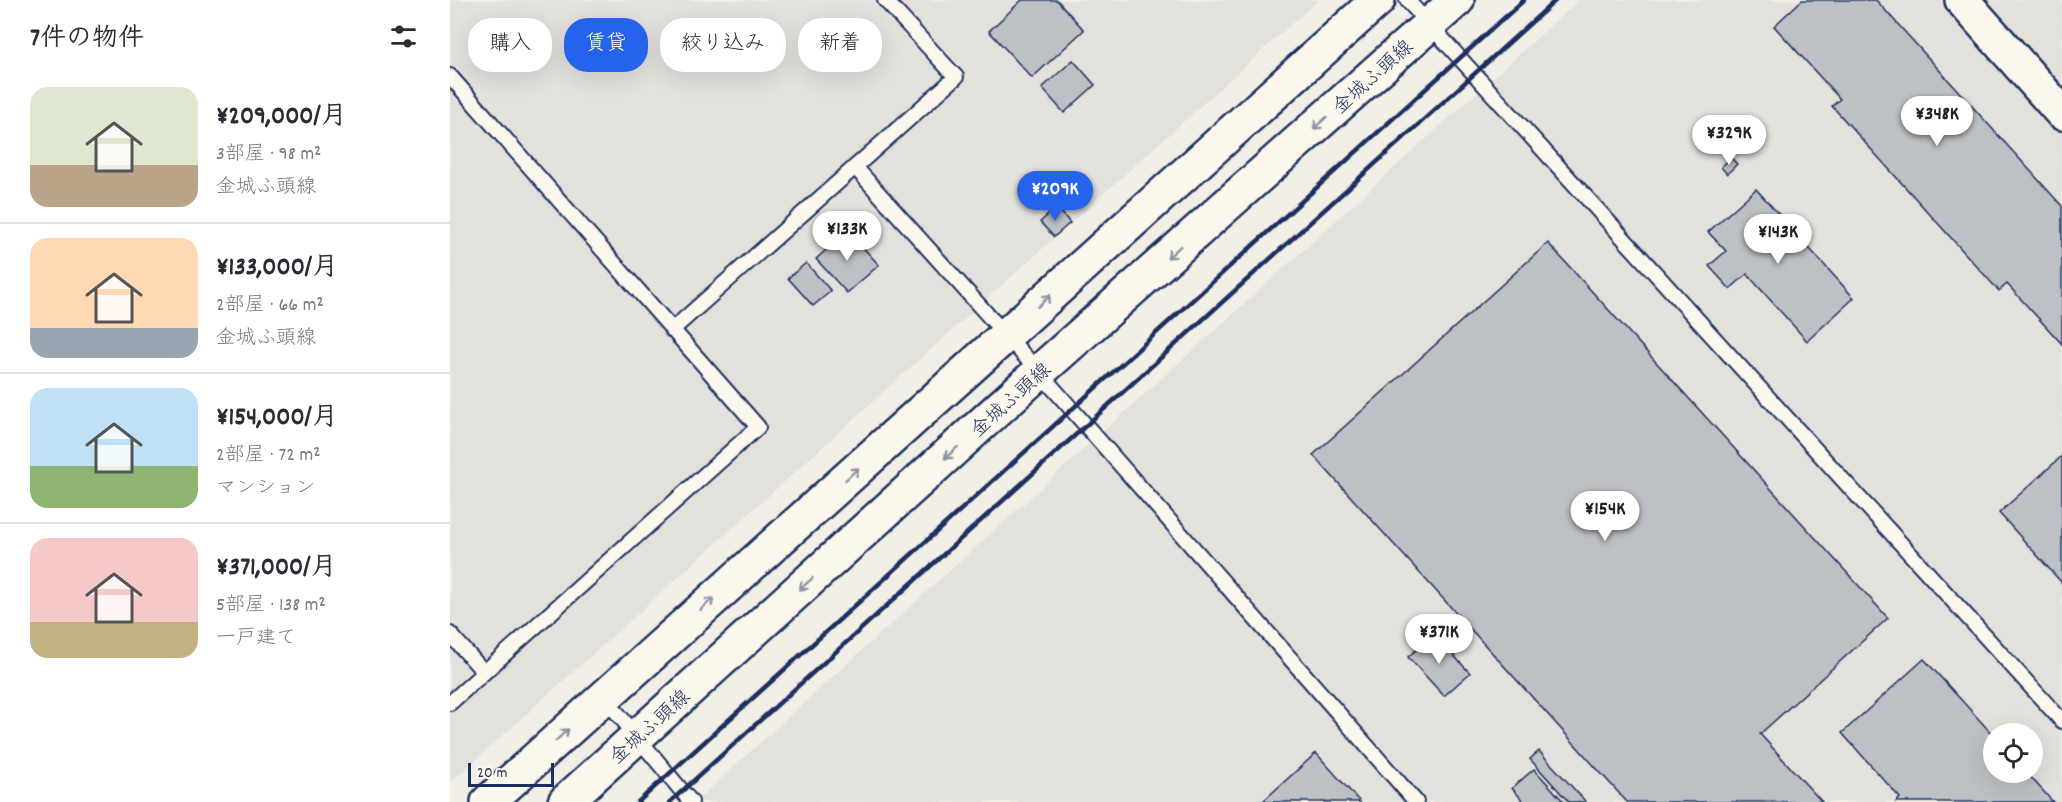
<!DOCTYPE html>
<html lang="ja">
<head>
<meta charset="utf-8">
<style>
  :root { --surface:#fff; --page:#f2f2f3; --text:#2b2b33; --muted:#7c7c81; --line:#e1e1e2; --accent:#2563eb }
  body { margin:0; font-family:Dekko,"Klee One",sans-serif; background:var(--page); color:var(--text); height:100vh; display:flex; flex-direction:column; font-size:22px; white-space:nowrap }
  * { box-sizing:border-box; margin:0 }
  p { font-size:20px; color:var(--muted) }
  .icon { flex:none; width:33px; height:33px; fill:none; stroke:currentColor; stroke-width:2; stroke-linecap:round; stroke-linejoin:round }
  .map { position:relative; flex:1; overflow:hidden }
  .sheet { display:flex; flex-direction:column; background:var(--surface); width:450px }
  .sheet>* { flex:none }
  .guide { position:absolute; left:18px; top:18px; width:570px; height:54px; display:flex; gap:12px }
  .fabs { position:absolute; left:1533px; top:723px; display:grid; gap:12px }
  .fabs a { display:grid; place-items:center; width:60px; height:60px; border-radius:50%; background:var(--surface); box-shadow:0 6px 24px #0002; font-size:30px }
  .scale { position:absolute; left:18px; bottom:15px; width:86px; box-sizing:border-box; padding-left:6px; border:3px solid #1b2f5e; border-top:0; font-size:16px; line-height:21px; white-space:nowrap; color:#1b2f5e; -webkit-text-stroke:4px #fbf7ec; paint-order:stroke }
  .price { position:absolute; translate:-50% -51px; padding:0 14px; border-radius:21px; background:#fff; color:#222; font-size:20px; line-height:39px; filter:drop-shadow(0 2px 3px #0008) }
  .price::after { content:''; position:absolute; left:50%; top:36px; width:18px; height:14px; margin-left:-9px; background:inherit; clip-path:polygon(0 0,100% 0,50% 100%) }
  .price.active { background:var(--accent); color:#fff }
  ul { padding:0; list-style:none }
  li { display:flex; align-items:center; gap:18px; height:150px; padding:0 30px }
  li+li { border-top:2px solid var(--line) }
  li span { display:grid; place-items:center; flex:none; width:168px; height:120px; border-radius:18px; color:#555 }
  li>.icon { margin-inline-start:auto }
  span .icon { width:72px; height:72px; fill:#fffc; stroke-width:1 }
  li b { font-size:26px }
  h2 { display:flex; justify-content:space-between; align-items:center; height:72px; padding:0 30px; font-size:26px }
  .tag { padding:0 21px; border-radius:24px; background:var(--surface); box-shadow:0 6px 24px #0002; font-size:21px; line-height:54px }
  .tag.active { background:var(--accent); color:#fff }
  main { display:flex; flex:1; min-height:0 }
  .map>svg:first-child { display:block }
  .built { fill:#e2e1dc; fill-rule:evenodd }
  .building { fill:#bdc0c4; stroke:#1b2f5e; stroke-width:1.5 }
  .lines { fill:none; stroke-linecap:round; stroke-linejoin:round }
  .service-casing { stroke:#1b2f5e; stroke-width:18 }
  .tertiary-casing { stroke:#1b2f5e; stroke-width:38 }
  .primary-casing { stroke:#1b2f5e; stroke-width:38 }
  .service { stroke:#fbf7ec; stroke-width:14 }
  .tertiary { stroke:#fbf7ec; stroke-width:33 }
  .primary { stroke:#fbf7ec; stroke-width:33 }
  .rail { stroke:#1b2f5e; stroke-width:4.5 }
  .oneway { stroke:#8b93a5 }
  .labels { text-anchor:middle; stroke-width:5; stroke-linejoin:round; paint-order:stroke }
  .street-label { font-size:20px; fill:#1b2f5e; stroke:#fbf7ec }
</style>
</head>
<body>
<main>
<section class="sheet">
<h2>7件の物件<svg class="icon" aria-label="filters" viewBox="0 0 24 24"><path d="M4 7h16M4 17h16"/><circle cx="9" cy="7" r="2"/><circle cx="15" cy="17" r="2"/></svg></h2>
<ul>
<li><span style="background:linear-gradient(#dfe7d0 65%,#b9a48a 0)"><svg class="icon" aria-label="home" viewBox="0 0 24 24"><path d="M3 11l9-7 9 7M6 9v11h12V9"/></svg></span><div><b>¥209,000/月</b><p>3部屋 · 98 m²</p><p>金城ふ頭線</p></div></li>
<li><span style="background:linear-gradient(#ffd9b3 75%,#9aa5b1 0)"><svg class="icon" aria-label="home" viewBox="0 0 24 24"><path d="M3 11l9-7 9 7M6 9v11h12V9"/></svg></span><div><b>¥133,000/月</b><p>2部屋 · 66 m²</p><p>金城ふ頭線</p></div></li>
<li><span style="background:linear-gradient(#bfe0f5 65%,#8fb573 0)"><svg class="icon" aria-label="home" viewBox="0 0 24 24"><path d="M3 11l9-7 9 7M6 9v11h12V9"/></svg></span><div><b>¥154,000/月</b><p>2部屋 · 72 m²</p><p>マンション</p></div></li>
<li><span style="background:linear-gradient(#f6c9c9 70%,#c2b280 0)"><svg class="icon" aria-label="home" viewBox="0 0 24 24"><path d="M3 11l9-7 9 7M6 9v11h12V9"/></svg></span><div><b>¥371,000/月</b><p>5部屋 · 138 m²</p><p>一戸建て</p></div></li>
</ul>
</section>
<div class="map">
<svg width="1612" height="802" viewBox="0 0 1612 802">
  <rect width="100%" height="100%" fill="#f2efe6"/>
  <filter id="ink" filterUnits="userSpaceOnUse"><feTurbulence type="fractalNoise" baseFrequency=".0167" numOctaves="2"/><feDisplacementMap in="SourceGraphic" scale="12" xChannelSelector="R" yChannelSelector="G"/><feConvolveMatrix kernelMatrix="1 2 1 2 8 2 1 2 1" color-interpolation-filters="sRGB"/></filter>
  <g filter="url(#ink)">
    <!-- built -->
    <g class="built">
      <polygon points="0,0 868,0 0,783"/>
      <path d="M1129,0H1612V802H245ZM1544,734H1582V772H1544Z"/>
    </g>
    <!-- building -->
    <g class="building">
      <polygon points="572,0 607,0 634,30 582,78 539,31"/>
      <polygon points="1352,0 1426,0 1612,206 1612,344 1557,284 1549,291 1382,106 1390,99 1324,26"/>
      <polygon points="623,60 645,85 614,113 592,88"/>
      <polygon points="1281,158 1287,164 1277,174 1271,167"/>
      <polygon points="1306,189 1404,298 1357,341 1297,274 1280,289 1259,266 1276,251 1258,232"/>
      <polygon points="607,207 620,223 604,237 590,222"/>
      <polygon points="398,231 429,265 397,293 366,259"/>
      <polygon points="1098,243 1438,618 1310,734 1372,802 1177,802 863,455"/>
      <polygon points="356,263 381,291 363,306 338,278"/>
      <polygon points="1612,456 1612,583 1549,513"/>
      <polygon points="984,634 1020,673 994,696 958,657"/>
      <polygon points="1474,659 1544,736 1544,772 1576,772 1603,802 1446,802 1450,798 1392,733"/>
      <polygon points="1089,751 1136,802 1119,802 1080,759"/>
      <polygon points="866,753 910,802 812,802"/>
      <polygon points="1084,769 1114,802 1074,802 1062,788"/>
    </g>
    <g class="lines">
      <defs>
        <g id="service">
          <polyline points="957,0 1612,721"/>
          <polyline points="0,76 308,427 0,703"/>
          <polyline points="405,167 589,372 966,802"/>
          <polyline points="222,330 506,77 435,0"/>
          <polyline points="0,634 34,672"/>
          <polyline points="154,697 241,802"/>
        </g>
        <polyline id="tertiary" points="1512,0 1612,113"/>
        <g id="primary">
          <polyline points="38,802 928,0"/>
          <polyline points="115,802 589,372 1007,0"/>
        </g>
      </defs>
      <!-- service casing -->
      <use href="#service" class="service-casing"/>
      <!-- tertiary casing -->
      <use href="#tertiary" class="tertiary-casing"/>
      <!-- primary casing -->
      <use href="#primary" class="primary-casing"/>
      <!-- service -->
      <use href="#service" class="service"/>
      <!-- tertiary -->
      <use href="#tertiary" class="tertiary"/>
      <!-- primary -->
      <use href="#primary" class="primary"/>
      <!-- rail -->
      <g class="rail">
        <polyline points="188,802 1074,0"/>
        <polyline points="220,802 1106,0"/>
      </g>
    </g>
    <!-- one-way arrows -->
    <defs><path id="oneway-shaft" d="M-6 0H5M1.5-3L5.5 0L1.5 3" fill="none" stroke-width="1.6" stroke-linecap="round" stroke-linejoin="round" transform="scale(1.5)"/></defs>
    <g class="oneway">
      <use href="#oneway-shaft" transform="translate(870 123) rotate(138)"/>
      <use href="#oneway-shaft" transform="translate(724 252) rotate(138)"/>
      <use href="#oneway-shaft" transform="translate(594 301) rotate(-42)"/>
      <use href="#oneway-shaft" transform="translate(501 453) rotate(138)"/>
      <use href="#oneway-shaft" transform="translate(402 474) rotate(-42)"/>
      <use href="#oneway-shaft" transform="translate(356 584) rotate(138)"/>
      <use href="#oneway-shaft" transform="translate(257 604) rotate(-42)"/>
      <use href="#oneway-shaft" transform="translate(112 735) rotate(-42)"/>
    </g>
  </g>
  <g class="labels">
    <!-- street labels -->
    <g class="street-label">
      <text transform="translate(922 76) rotate(-42)" y="7">金城ふ頭線</text>
      <text transform="translate(560 399) rotate(-42)" y="7">金城ふ頭線</text>
      <text transform="translate(199 726) rotate(-42)" y="7">金城ふ頭線</text>
    </g>
  </g>
</svg>
<div class="fabs">
<a><svg class="icon" aria-label="locate" viewBox="0 0 24 24"><circle cx="12" cy="12" r="6"/><path d="M12 2v4M12 18v4M2 12h4M18 12h4"/></svg></a>
</div>
<div class="scale">20 m</div>
<b class="price" style="left:1487px;top:147px">¥348K</b>
<b class="price" style="left:1279px;top:166px">¥329K</b>
<b class="price active" style="left:605px;top:222px">¥209K</b>
<b class="price" style="left:397px;top:262px">¥133K</b>
<b class="price" style="left:1328px;top:265px">¥143K</b>
<b class="price" style="left:1155px;top:542px">¥154K</b>
<b class="price" style="left:989px;top:665px">¥371K</b>
<div class="guide">
<a class="tag">購入</a>
<a class="tag active">賃貸</a>
<a class="tag">絞り込み</a>
<a class="tag">新着</a>
</div>
</div>
</main>
</body>
</html>
